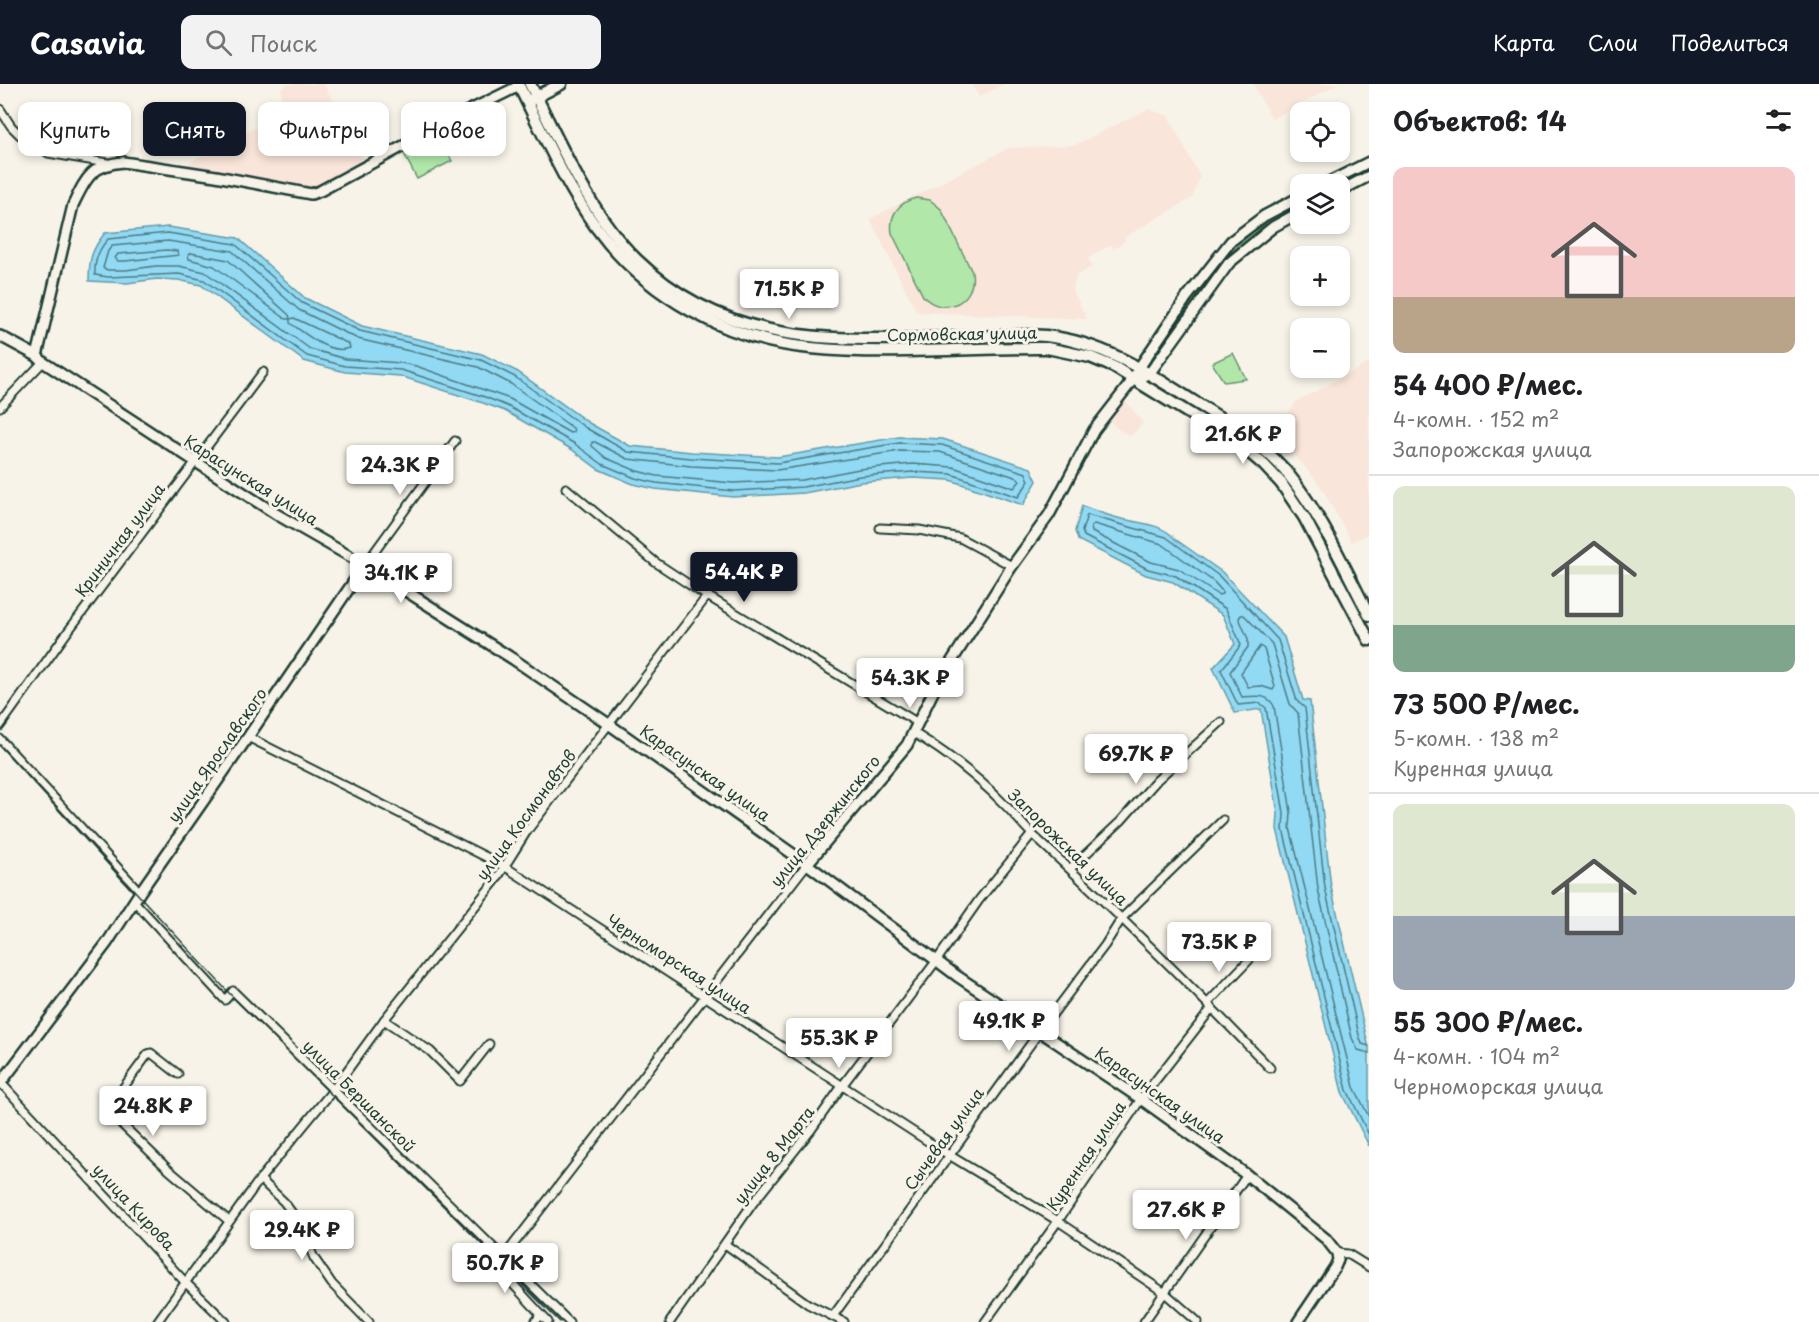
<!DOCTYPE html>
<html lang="ru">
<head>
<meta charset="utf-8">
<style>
  :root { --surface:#fff; --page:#f2f2f2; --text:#202124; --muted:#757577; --line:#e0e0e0; --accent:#111827 }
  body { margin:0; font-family:"Playpen Sans",sans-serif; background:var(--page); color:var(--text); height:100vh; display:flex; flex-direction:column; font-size:22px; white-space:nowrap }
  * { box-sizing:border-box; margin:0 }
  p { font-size:20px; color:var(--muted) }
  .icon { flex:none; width:33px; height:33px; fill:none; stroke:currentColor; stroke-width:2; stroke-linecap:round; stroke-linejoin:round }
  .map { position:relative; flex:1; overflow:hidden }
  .details { display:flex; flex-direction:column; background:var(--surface); width:450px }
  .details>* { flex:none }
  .guide { position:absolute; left:18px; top:18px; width:570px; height:54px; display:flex; gap:12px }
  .buttons { position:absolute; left:1290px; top:18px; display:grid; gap:12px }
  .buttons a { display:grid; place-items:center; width:60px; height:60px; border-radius:12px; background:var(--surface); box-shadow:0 3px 9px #0003; font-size:30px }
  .price { position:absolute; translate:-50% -51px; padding:0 14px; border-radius:6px; background:#fff; color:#222; font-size:20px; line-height:39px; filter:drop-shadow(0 2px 3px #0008) }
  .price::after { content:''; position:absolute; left:50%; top:36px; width:18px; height:14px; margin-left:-9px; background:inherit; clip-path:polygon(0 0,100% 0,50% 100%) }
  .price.on { background:var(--accent); color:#fff }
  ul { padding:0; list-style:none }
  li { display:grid; align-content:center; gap:12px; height:318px; padding:0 24px }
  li+li { border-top:2px solid var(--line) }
  li span { display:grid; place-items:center; height:186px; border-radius:12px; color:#555 }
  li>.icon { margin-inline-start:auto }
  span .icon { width:108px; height:108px; fill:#fffc; stroke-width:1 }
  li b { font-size:26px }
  h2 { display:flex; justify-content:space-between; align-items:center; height:72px; padding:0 24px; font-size:26px }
  .chip { padding:0 21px; border-radius:12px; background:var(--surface); box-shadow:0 3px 9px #0003; font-size:21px; line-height:54px }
  .chip.on { background:var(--accent); color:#fff }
  header { display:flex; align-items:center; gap:36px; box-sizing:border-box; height:84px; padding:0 30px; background:var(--accent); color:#fff }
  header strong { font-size:28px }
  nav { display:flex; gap:33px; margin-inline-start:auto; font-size:21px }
  .search { width:420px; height:54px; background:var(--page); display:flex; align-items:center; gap:15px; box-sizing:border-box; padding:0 21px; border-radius:12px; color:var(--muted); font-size:22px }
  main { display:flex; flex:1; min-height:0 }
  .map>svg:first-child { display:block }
  .built { fill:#f9e5d9 }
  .green { fill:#b1e8aa; stroke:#68926f; stroke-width:1.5 }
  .water { fill:#92d9f4; stroke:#649ba7; stroke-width:1.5 }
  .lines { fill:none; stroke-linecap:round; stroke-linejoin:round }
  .shore { stroke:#4d7b81; stroke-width:1.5 }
  .minor-casing { stroke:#1f3d34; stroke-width:11 }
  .tertiary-casing { stroke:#1f3d34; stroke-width:14 }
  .secondary-casing { stroke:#1f3d34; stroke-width:15 }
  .minor { stroke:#f7f3e8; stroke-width:7 }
  .tertiary { stroke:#f7f3e8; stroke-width:9 }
  .secondary { stroke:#f7f3e8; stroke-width:10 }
  .tram { stroke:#1f3d34; stroke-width:1.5 }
  .labels { text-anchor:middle; stroke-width:6; stroke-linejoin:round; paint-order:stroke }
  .street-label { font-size:16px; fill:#1f3d34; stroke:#f7f3e8 }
</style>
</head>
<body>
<header>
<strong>Casavia</strong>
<div class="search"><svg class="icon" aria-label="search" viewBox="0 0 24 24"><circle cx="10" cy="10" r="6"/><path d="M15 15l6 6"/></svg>Поиск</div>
<nav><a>Карта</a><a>Слои</a><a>Поделиться</a></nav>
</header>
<main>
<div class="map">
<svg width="1369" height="1238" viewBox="0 0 1369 1238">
  <rect width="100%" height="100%" fill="#f7f3e8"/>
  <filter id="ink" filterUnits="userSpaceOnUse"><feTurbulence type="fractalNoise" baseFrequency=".0167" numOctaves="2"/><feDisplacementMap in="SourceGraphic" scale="12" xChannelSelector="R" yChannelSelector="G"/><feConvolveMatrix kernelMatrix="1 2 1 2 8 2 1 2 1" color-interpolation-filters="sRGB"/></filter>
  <g filter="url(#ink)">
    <!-- built -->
    <g class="built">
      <polygon points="288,0 324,0 365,79 314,105 303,106 186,83 190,78 282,30 281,5"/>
      <polygon points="972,0 1004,0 979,13"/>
      <polygon points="1253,0 1338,0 1272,35"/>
      <polygon points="1148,25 1168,32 1200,93 1192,114 1125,153 1125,157 1114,165 1111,161 1088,174 1092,183 1077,191 1072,205 1087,235 917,228 870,135 1009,64 1075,61"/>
      <polygon points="1369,279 1369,449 1352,458 1320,401 1294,370 1273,349 1297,317"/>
      <polygon points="1125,316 1143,339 1131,352 1119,346 1108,335"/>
    </g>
    <!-- green -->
    <g class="green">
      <polygon points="437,50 452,77 417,95 403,68"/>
      <path d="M916,114L930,116L941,125L972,188C977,218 943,234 923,212L892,149C889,131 899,118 916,114Z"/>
      <path d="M1265,140H1269L1268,142C1221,175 1190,224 1158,270H1155C1158,259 1168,249 1175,239C1200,202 1228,165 1265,140Z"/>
      <polygon points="1233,269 1246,295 1224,298 1212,279"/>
      <path d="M1170,308C1236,350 1280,374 1319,446C1325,456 1332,467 1336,478H1332L1290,404L1168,310Z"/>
    </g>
    <!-- water -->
    <g class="water">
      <path d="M168,143L238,154L305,214L362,242L482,270L518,288L589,339L630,362L692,368L778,373L899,353L943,355L1031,384L1037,397L1023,421L950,396L913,394L861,398L804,409L733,413L655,405L633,400L598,385L571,365L519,335L505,327L483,319L400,292L345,288L304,277L201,201L178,196L157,195L127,199L89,197C89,176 91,166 105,149Z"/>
      <path d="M1082,422C1094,426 1106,431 1118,434C1137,439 1162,439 1175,455L1222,488L1284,553L1303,616L1310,617L1331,803L1369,964V1062L1342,1008L1277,745L1278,730L1261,625L1235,629L1213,584L1235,560L1223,531L1173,498L1146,491L1078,456L1075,447Z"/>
    </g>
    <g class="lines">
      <!-- shore -->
      <g class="shore">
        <path d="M168,149L235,160L302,219L360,247L481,276L515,293L586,344L628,368L691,374L778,379L899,359L942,361L1026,389L1029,397L1018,413L951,390L913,388L860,392L803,403L734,407L656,399L635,394L602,380L575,360L522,330L507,322L485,313L401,286L345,282L307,272L204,196L179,190L108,193L95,191C94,177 99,165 108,155Z"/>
        <polygon points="168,157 232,167 299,226 358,255 478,283 511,300 573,344 574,348 570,349 510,315 416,282 401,279 346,275 310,265 205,188 179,182 156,182 126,186 108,186 103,184 108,167 112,162"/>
        <polygon points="167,166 177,167 179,171 125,177 118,177 115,174 118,170"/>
        <polygon points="191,169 228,176 289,231 290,235 286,235 214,182 189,175 188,171"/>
        <path d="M294,234L349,260L350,264C329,271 306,250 290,239V235Z"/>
        <polygon points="592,358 595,358 628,375 691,382 777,386 900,367 940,368 1018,394 1020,397 1014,404 953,383 913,380 859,385 802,396 733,399 657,392 637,387 606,374 592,362"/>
        <polygon points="1094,440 1162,460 1214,498 1222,507 1222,510 1218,511 1179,485 1151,478 1092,448 1091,443"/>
        <polygon points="1260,562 1264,565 1275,602 1273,606 1261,602 1248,603 1241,589"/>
        <polyline points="1369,962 1362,960 1359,951 1325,804 1305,624 1297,617 1278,556 1219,492 1166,453 1087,431 1082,447 1084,452 1148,485 1176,492 1226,525 1241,561 1221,586 1238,621 1260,619 1266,624 1284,729 1283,745 1347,1006 1369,1051"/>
        <path d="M1369,969L1358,966L1352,954L1318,805L1298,629L1290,620L1272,560L1244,531H1241L1239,534L1248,555V563L1230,588L1242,613C1255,613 1266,608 1274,622L1291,728L1290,744L1354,1003L1369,1033"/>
      </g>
      <defs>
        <g id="minor">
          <polyline points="0,25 11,42 20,51 31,56 48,69 107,79"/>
          <polyline points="0,323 43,278"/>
          <polyline points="566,404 655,478 699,507 918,639"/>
          <polyline points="880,444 919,446 960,454 1012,482"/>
          <polyline points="365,481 455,357"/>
          <polyline points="0,642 63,554 263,288"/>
          <path d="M914,649C947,669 979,694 1007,723C1016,732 1025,744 1035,753C1116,827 1194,905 1270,984"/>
          <polyline points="248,653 504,782 949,1071 1058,1137 1165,1209 1198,1238"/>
          <polyline points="0,655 140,808"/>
          <polyline points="1071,784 1121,737 1157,696 1221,638"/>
          <polyline points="134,817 225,916 233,907 569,1238"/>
          <polyline points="1208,919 1249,876"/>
          <polyline points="384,936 430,967 460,997 489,960"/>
          <polyline points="178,990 151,969 148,970 109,1023 109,1028 169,1086 229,1137"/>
          <polyline points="1,999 186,1199 226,1238"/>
          <polyline points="260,1095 284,1118 300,1140 314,1174 332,1200 369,1238"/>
          <polyline points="725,1160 808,1220 844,1238"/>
          <polyline points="1337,1169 1348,1170 1369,1183"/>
          <polyline points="833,1232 1040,947 1105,861 1122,834 1223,736"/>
          <polyline points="157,1238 260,1095 333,1006 384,936 496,796 527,747 708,511"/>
          <polyline points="535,1238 541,1231"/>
          <polyline points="548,1238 498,1184 503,1174 807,780"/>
          <polyline points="670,1238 753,1119 811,1046 842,1002 937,876 979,816 1032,750"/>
          <polyline points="985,1238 1058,1137 1141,1015 1212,924"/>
          <polyline points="1144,1238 1247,1091"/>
        </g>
        <g id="tertiary">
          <polyline points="1325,100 1369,78"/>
          <polyline points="1340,107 1369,92"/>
          <polyline points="0,252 37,272 43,278 276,430 365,481 513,575 610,641 807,780 957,892 1141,1015 1247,1091 1326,1155 1337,1169 1338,1176 1335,1183 1298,1238"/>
          <path d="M37,272L73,121C86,94 91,81 123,78L216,92L311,110L320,107L468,27L519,2"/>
          <polyline points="1143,292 1149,290 1229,179 1273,143 1300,128"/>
          <polyline points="807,780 907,661 936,602 1010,485 1049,431 1094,346 1129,301 1139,284 1187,213 1231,157 1264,132 1300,113"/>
          <polyline points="0,1000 107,859 140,808 248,653 365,481"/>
        </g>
        <g id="secondary">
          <path d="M518,0C542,47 565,101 596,143C646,212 726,256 811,264C889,272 969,263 1047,264L1090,273L1114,283L1221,349L1244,364L1264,381L1281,399L1304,433L1369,556"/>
          <path d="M530,0C559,57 590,131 637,176C734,270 852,255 975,253C998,252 1023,250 1046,252C1102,258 1147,288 1193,317C1227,338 1263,359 1288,390C1322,432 1344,483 1369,531"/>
          <polyline points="530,16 561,0"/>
        </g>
      </defs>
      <!-- minor casing -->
      <use href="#minor" class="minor-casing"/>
      <!-- tertiary casing -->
      <use href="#tertiary" class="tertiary-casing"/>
      <!-- secondary casing -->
      <use href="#secondary" class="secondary-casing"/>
      <!-- minor -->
      <use href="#minor" class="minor"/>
      <!-- tertiary -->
      <use href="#tertiary" class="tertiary"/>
      <!-- secondary -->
      <use href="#secondary" class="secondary"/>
      <!-- tram -->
      <polyline class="tram" points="0,661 230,910 560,1238"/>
    </g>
  </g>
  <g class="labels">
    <!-- street labels -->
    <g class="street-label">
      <text transform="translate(962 250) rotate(-1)" y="6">Сормовская улица</text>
      <text transform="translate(251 396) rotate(32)" y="6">Карасунская улица</text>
      <text transform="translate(120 456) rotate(-53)" y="6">Криничная улица</text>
      <text transform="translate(217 671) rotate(-55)" y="6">улица Ярославского</text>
      <text transform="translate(705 689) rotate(35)" y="6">Карасунская улица</text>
      <text transform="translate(526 731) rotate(-54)" y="6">улица Космонавтов</text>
      <text transform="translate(825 737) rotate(-51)" y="6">улица Дзержинского</text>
      <text transform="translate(1068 763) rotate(44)" y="6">Запорожская улица</text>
      <text transform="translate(679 880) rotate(33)" y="6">Черноморская улица</text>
      <text transform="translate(1160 1011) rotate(35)" y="6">Карасунская улица</text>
      <text transform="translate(359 1012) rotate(45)" y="6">улица Бершанской</text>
      <text transform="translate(944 1055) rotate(-54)" y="6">Сычевая улица</text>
      <text transform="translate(774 1071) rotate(-52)" y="6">улица 8 Марта</text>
      <text transform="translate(1086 1072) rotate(-56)" y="6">Куренная улица</text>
      <text transform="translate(134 1123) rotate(47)" y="6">улица Кирова</text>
    </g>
  </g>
</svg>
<div class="buttons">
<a><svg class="icon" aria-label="locate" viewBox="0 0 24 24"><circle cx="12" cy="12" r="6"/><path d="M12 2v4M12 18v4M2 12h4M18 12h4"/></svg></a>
<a><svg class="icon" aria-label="layers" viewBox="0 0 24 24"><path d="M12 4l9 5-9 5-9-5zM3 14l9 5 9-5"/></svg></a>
<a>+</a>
<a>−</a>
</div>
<b class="price" style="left:789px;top:236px">71.5K ₽</b>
<b class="price" style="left:1243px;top:381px">21.6K ₽</b>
<b class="price" style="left:400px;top:412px">24.3K ₽</b>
<b class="price on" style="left:744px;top:519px">54.4K ₽</b>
<b class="price" style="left:401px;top:520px">34.1K ₽</b>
<b class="price" style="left:910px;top:625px">54.3K ₽</b>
<b class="price" style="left:1136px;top:701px">69.7K ₽</b>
<b class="price" style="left:1219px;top:889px">73.5K ₽</b>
<b class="price" style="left:1009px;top:968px">49.1K ₽</b>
<b class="price" style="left:839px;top:985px">55.3K ₽</b>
<b class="price" style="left:153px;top:1053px">24.8K ₽</b>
<b class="price" style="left:1186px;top:1157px">27.6K ₽</b>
<b class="price" style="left:302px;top:1177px">29.4K ₽</b>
<b class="price" style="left:505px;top:1210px">50.7K ₽</b>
<div class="guide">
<a class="chip">Купить</a>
<a class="chip on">Снять</a>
<a class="chip">Фильтры</a>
<a class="chip">Новое</a>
</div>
</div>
<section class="details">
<h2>Объектов: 14<svg class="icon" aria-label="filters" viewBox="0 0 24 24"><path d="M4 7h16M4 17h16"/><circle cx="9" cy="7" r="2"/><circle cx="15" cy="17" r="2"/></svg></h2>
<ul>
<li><span style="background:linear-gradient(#f6c9c9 70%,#b9a48a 0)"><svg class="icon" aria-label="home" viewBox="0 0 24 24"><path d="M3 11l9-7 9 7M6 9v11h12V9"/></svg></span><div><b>54 400 ₽/мес.</b><p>4-комн. · 152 m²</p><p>Запорожская улица</p></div></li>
<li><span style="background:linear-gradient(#dfe7d0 75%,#7fa58c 0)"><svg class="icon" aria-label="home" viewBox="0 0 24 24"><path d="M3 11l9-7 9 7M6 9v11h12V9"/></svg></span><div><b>73 500 ₽/мес.</b><p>5-комн. · 138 m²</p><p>Куренная улица</p></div></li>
<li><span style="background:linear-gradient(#dfe7d0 60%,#9aa5b1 0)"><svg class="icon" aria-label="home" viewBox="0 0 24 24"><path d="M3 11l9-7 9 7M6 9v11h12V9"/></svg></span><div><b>55 300 ₽/мес.</b><p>4-комн. · 104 m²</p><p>Черноморская улица</p></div></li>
</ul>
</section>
</main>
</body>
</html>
